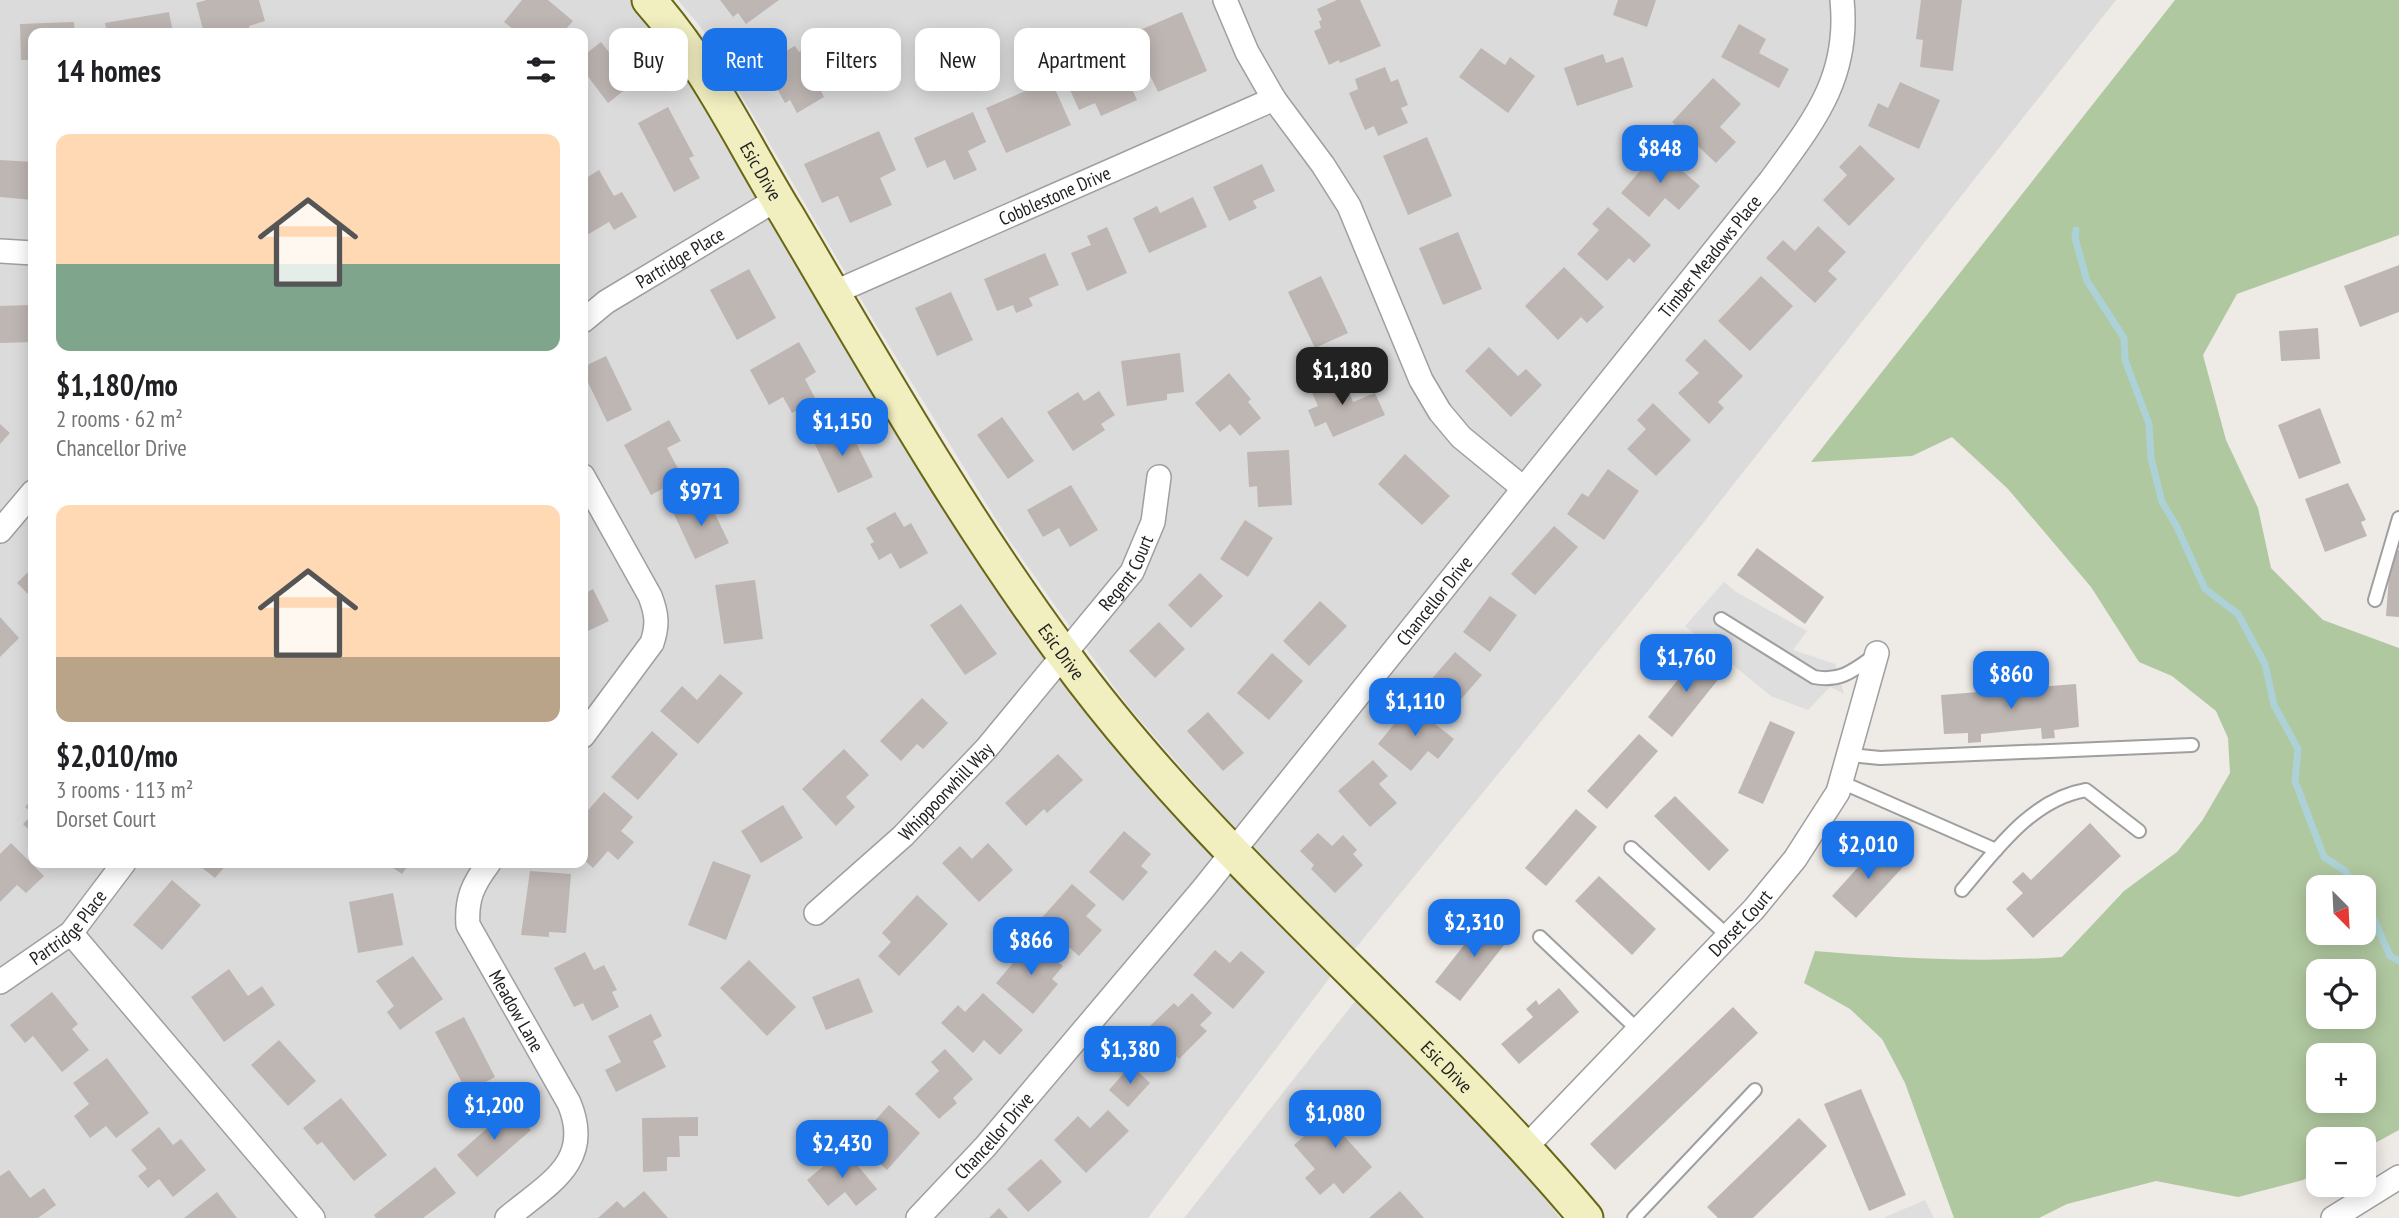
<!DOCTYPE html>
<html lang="en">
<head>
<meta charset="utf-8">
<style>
  :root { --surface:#fff; --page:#f6f6f6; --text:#202124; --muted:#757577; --accent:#1a73e8 }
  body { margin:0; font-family:"PT Sans Narrow",sans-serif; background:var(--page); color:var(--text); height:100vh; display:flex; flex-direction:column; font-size:26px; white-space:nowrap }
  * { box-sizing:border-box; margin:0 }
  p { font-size:23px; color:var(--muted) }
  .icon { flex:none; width:38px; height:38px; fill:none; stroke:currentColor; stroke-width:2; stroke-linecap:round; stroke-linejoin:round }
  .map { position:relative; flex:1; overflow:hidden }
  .sheet { position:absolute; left:28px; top:28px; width:560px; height:840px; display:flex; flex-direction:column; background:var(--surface); border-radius:14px; box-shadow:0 4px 18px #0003 }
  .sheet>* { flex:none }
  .guide { position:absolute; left:609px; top:28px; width:665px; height:63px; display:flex; gap:14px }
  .needle { width:46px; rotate:156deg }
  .tools { position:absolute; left:2306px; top:875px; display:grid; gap:14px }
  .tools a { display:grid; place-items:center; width:70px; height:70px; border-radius:14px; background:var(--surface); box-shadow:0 4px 18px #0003; font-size:35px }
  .price { position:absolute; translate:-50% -60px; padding:0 16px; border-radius:14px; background:var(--accent); color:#fff; font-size:23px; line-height:46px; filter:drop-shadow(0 2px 4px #0008) }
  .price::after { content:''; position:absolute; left:50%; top:42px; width:21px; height:16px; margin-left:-10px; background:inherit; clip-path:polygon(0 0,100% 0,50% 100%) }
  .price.on { background:#222; color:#fff }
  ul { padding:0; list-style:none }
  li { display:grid; align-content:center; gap:14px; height:371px; padding:0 28px }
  li span { display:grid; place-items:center; height:217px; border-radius:14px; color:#555 }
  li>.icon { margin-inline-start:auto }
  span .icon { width:126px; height:126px; fill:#fffc; stroke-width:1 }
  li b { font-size:30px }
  h2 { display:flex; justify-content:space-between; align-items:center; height:84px; padding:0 28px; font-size:30px }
  .chip { padding:0 24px; border-radius:14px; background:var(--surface); box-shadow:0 4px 18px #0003; font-size:24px; line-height:63px }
  .chip.on { background:var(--accent); color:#fff }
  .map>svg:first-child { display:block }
  .residential { fill:#dcdbdb; fill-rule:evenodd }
  .forest { fill:#b0c8a0; fill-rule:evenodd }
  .parking { fill:#dedede }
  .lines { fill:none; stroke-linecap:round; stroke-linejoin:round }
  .stream { stroke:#acd1d6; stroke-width:7 }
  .building { fill:#beb6b3 }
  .lane-casing { stroke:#9f9f9f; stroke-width:16 }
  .street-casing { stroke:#9f9f9f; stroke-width:26 }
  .secondary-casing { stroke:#686713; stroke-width:37 }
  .lane { stroke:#fff; stroke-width:12 }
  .street { stroke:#fff; stroke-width:23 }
  .secondary { stroke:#f1eec0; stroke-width:33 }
  .labels { text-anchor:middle; stroke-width:5; stroke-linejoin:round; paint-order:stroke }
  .street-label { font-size:19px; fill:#1e1e1e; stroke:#fff }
</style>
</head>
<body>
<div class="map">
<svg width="2399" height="1218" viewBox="0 0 2399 1218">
  <rect width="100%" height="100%" fill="#eeeae6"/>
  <!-- residential -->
  <g class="residential">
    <path d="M0,0H631L664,38L921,472L1015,617L1104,727L1256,899L1331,976L1148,1218H0ZM33,33H583V863H33Z"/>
    <polygon points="678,0 2116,0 1692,537 1354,950 1275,876 1128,706 1056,607 1005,534 875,323 703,30"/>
    <polygon points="1356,1000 1453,1093 1530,1178 1560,1218 1184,1218"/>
  </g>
  <!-- forest -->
  <path class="forest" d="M2175,0H2399V235L2237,294L2203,355L2226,440L2258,508L2271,568L2323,620L2399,648V1130L2364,1149V1139H2319V1172L2303,1180L2238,1197L2156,1181L2067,1204L2039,1218H1954L1905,1083L1882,1039L1850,1009L1804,983L1815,951C1898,958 1979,963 2062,957L2124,891L2177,852L2202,821L2230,773L2228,738L2216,711L2172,676L2139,662L2091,587L2008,489L1952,437L1912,456L1811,462ZM2319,887H2364V933H2319ZM2319,971H2364V1017H2319ZM2319,1055H2364V1101H2319Z"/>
  <!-- parking -->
  <g class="parking">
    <polygon points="1724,582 1736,592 1807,631 1793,650 1835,664 1844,694 1830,687 1808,710 1771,696 1685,626"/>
    <polygon points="1925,1200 1934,1218 1883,1218"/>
  </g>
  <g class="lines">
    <!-- stream -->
    <g class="stream">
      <polyline points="2076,230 2075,238 2087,281 2124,338 2125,360 2149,424 2151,458 2162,502 2177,527 2205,589 2238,614 2265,664 2274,705 2298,749 2295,781 2324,857 2344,870 2359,887"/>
      <polyline points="2364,897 2390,956 2399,961"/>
    </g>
  </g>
  <!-- building -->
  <g class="building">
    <polygon points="207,0 259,0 265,21 249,26 251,33 204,33 196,3"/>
    <polygon points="522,0 548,0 573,21 562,33 518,33 504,22"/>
    <polygon points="720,0 779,0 746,24 738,13 733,17"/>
    <polygon points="1337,0 1360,0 1381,46 1340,63 1339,60 1329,65 1314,31 1321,28 1319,21 1322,20 1317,9"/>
    <polygon points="1618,0 1656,0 1647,27 1613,15"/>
    <polygon points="1921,0 1962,0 1953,71 1920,67 1923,40 1916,39"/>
    <polygon points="169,12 173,33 107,33 105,23"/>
    <polygon points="1182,12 1207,71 1158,92 1135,44 1137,43 1133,33"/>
    <polygon points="74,22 75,33 33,33 33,60 21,60 20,24"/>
    <polygon points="1739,24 1766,39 1759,53 1789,69 1779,88 1721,57"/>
    <polygon points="601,42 612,56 619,51 640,78 608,103 583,70 583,56"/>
    <polygon points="813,44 835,83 821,91 824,97 797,113 790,100 785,103 770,76 774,74 767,61 795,46 799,52"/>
    <polygon points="1119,47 1134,83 1130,85 1137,100 1101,116 1095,103 1079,110 1062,72"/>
    <polygon points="1481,48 1505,65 1510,57 1535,76 1508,113 1459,77"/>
    <polygon points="1603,54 1606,63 1623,57 1633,87 1577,106 1564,68"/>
    <polygon points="1385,67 1391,82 1398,79 1403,93 1408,105 1401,108 1408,123 1378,136 1374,126 1365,130 1349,93 1358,89 1355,79"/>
    <polygon points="1713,78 1741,104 1720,127 1736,142 1716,163 1672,122"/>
    <polygon points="1051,80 1071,125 1006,153 986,108"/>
    <polygon points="1900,82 1940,100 1919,149 1868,126 1878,103 1888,108"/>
    <polygon points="668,107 694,156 689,158 700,178 674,192 638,123"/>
    <polygon points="973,112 986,142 968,151 977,170 954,180 945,160 927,168 914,138"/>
    <polygon points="879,131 896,170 880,178 892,205 850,223 838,196 822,203 804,164"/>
    <polygon points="1427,137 1452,196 1408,215 1383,156"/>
    <polygon points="1860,145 1895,179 1849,226 1823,200 1847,175 1839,167"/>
    <polygon points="1658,150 1700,186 1679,210 1665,198 1649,217 1621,193"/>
    <polygon points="0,160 33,162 33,200 0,197"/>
    <polygon points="1262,164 1275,191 1253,201 1257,208 1229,221 1213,187"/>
    <polygon points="599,170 614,196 622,192 637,217 614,230 609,222 587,235 583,227 583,180"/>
    <polygon points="1193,197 1207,227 1149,253 1133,218 1157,206 1160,213"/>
    <polygon points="1608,207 1651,245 1634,263 1629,258 1607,281 1577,254 1599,230 1592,224"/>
    <polygon points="1818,226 1846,252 1828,271 1837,279 1815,303 1766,258 1783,240 1795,251"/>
    <polygon points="1107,227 1127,273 1087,291 1071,253 1091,245 1087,236"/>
    <polygon points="1458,232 1482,289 1443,305 1419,248"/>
    <polygon points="1045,253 1059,285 1029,298 1033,306 1016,313 1013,305 997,311 984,279"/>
    <polygon points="2399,265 2399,312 2360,327 2344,286"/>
    <polygon points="1564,267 1604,307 1587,323 1581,317 1558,340 1525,306"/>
    <polygon points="749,269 776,318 737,340 710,290"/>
    <polygon points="1321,276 1348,333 1315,348 1288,292"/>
    <polygon points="1761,276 1793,306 1750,351 1718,321"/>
    <polygon points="951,292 973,340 937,356 915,308"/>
    <polygon points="33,305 33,342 0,343 0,306"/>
    <polygon points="2318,328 2320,359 2281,361 2279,331"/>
    <polygon points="1705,339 1743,376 1718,402 1724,408 1709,424 1678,393 1699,373 1685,360"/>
    <polygon points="799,342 816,372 805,379 816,400 792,413 783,397 769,405 750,370"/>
    <polygon points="1489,347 1518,376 1526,369 1542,385 1511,417 1465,371"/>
    <polygon points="1180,353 1184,392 1167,394 1167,400 1127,406 1121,361"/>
    <polygon points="606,356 632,410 607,422 583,372 583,367"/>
    <polygon points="1229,373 1251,399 1248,402 1261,418 1240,436 1230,424 1220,432 1195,403"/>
    <polygon points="1342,375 1353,402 1375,393 1385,415 1333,437 1326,422 1315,427 1308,410 1318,406 1310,388"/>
    <polygon points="1099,391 1115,415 1101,424 1105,430 1073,451 1047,412 1078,392 1084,401"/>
    <polygon points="1653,403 1691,440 1656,476 1627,449 1646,429 1637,420"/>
    <polygon points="2320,408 2341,463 2299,479 2278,425"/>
    <polygon points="1002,417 1034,461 1008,479 977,435"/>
    <polygon points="669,420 681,441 667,448 683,478 651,495 624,445"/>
    <polygon points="846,422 873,477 838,493 812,438"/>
    <polygon points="0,424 10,433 0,444"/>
    <polygon points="1289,450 1292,505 1258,507 1257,486 1249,487 1247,452"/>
    <polygon points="1405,454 1450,496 1422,525 1378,484"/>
    <polygon points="1608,469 1639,491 1604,540 1567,514 1582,493 1588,497"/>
    <polygon points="2348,483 2366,520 2361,522 2367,536 2325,552 2305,499"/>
    <polygon points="1071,485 1098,530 1070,547 1059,528 1043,537 1027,510"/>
    <polygon points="707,497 729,543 695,559 673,512"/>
    <polygon points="895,512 904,527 911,523 928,553 900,569 891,553 879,560 870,544 874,542 866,528"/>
    <polygon points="1245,520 1273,538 1248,577 1220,559"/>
    <polygon points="1554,526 1578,547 1535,595 1511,574"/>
    <polygon points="1757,548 1824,597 1805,624 1737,575"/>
    <polygon points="2391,550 2399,550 2399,617 2386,616"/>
    <polygon points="33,567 33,599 17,583"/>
    <polygon points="1200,573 1223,596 1191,628 1168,605"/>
    <polygon points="755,580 763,639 724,644 715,585"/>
    <polygon points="593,589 609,621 588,631 583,621 583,594"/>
    <polygon points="1490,596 1517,615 1490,652 1463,632"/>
    <polygon points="1320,601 1347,626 1309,666 1283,641"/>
    <polygon points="961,604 997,654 965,675 930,625"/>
    <polygon points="0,617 19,638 0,657"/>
    <polygon points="1159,622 1185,649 1155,678 1129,651"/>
    <polygon points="1701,651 1725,671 1672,737 1648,717"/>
    <polygon points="1455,652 1482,675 1450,712 1423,689"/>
    <polygon points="1272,653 1303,681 1269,720 1237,693"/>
    <polygon points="720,674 743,693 698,744 660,711 682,686 697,700"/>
    <polygon points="2076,684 2079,727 2054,730 2055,738 2042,739 2041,728 1981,734 1981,742 1968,743 1968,733 1944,734 1941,695"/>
    <polygon points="922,698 948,723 923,749 917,744 901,761 880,741"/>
    <polygon points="1410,704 1454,739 1438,759 1428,751 1411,771 1378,744"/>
    <polygon points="1208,712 1244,753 1223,771 1187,731"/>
    <polygon points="1770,721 1795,732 1763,804 1738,793"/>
    <polygon points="652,731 678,754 638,800 611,777"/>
    <polygon points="1639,734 1658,751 1607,809 1587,791"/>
    <polygon points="844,749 869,775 846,797 855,807 836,826 802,789"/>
    <polygon points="1058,754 1083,780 1047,813 1044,809 1026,826 1005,803"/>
    <polygon points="1373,760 1388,776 1379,784 1397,803 1370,827 1338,791"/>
    <polygon points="604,792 633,817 621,831 634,842 618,860 608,851 593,868 583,859 583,816"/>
    <polygon points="1675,796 1729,850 1709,871 1654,816"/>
    <polygon points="33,798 33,834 23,824 33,814 25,807"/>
    <polygon points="783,805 803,838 761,863 741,831"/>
    <polygon points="1576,809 1597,827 1546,886 1525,868"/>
    <polygon points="2090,823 2121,856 2033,938 2006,909 2023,893 2012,882 2023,872 2031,880"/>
    <polygon points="1124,831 1151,854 1141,866 1148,872 1123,901 1089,872"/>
    <polygon points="1318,833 1332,846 1343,835 1357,850 1353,854 1363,865 1335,893 1311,869 1314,865 1300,851"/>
    <polygon points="11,843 44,876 26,893 17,885 0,902 0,854"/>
    <polygon points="988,843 1013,870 979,902 942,863 960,846 972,859"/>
    <polygon points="1879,844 1903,867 1856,918 1832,896"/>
    <polygon points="713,861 751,875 726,940 688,925"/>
    <polygon points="196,863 228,863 215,878"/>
    <polygon points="386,863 410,863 402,874"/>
    <polygon points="530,871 571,874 566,933 549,932 549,937 521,935"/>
    <polygon points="1599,876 1656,929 1632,955 1575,901"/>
    <polygon points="172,880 201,905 162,950 133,925"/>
    <polygon points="1072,884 1096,905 1086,916 1102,930 1079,956 1039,921"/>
    <polygon points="393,893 403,945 358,953 349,902"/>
    <polygon points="917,895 948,924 899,976 878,956 891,942 882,933"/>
    <polygon points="1487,916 1512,935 1460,1001 1435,982"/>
    <polygon points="1032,941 1063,966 1052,979 1058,984 1033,1014 996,983"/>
    <polygon points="1215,950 1230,963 1241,951 1265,972 1233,1009 1193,975"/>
    <polygon points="585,952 594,970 604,965 617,990 612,992 619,1007 592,1021 583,1003 574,1007 554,968"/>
    <polygon points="413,956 443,999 400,1030 387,1012 394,1006 376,981"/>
    <polygon points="749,960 796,1007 767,1036 720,988"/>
    <polygon points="229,969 248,996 262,986 275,1005 224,1042 191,997"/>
    <polygon points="859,978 873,1012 826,1030 812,997"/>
    <polygon points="1559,988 1579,1012 1519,1064 1501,1044 1533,1017 1526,1009 1536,1000 1539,1005"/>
    <polygon points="52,992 78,1024 72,1029 89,1050 62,1072 33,1036 25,1043 10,1025"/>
    <polygon points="983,993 1023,1030 1000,1055 984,1040 973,1053 941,1023 958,1005 965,1012"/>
    <polygon points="1192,993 1212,1013 1200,1025 1207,1031 1179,1059 1148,1028 1174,1003 1178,1007"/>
    <polygon points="1733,1007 1758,1033 1615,1170 1590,1144"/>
    <polygon points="651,1014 662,1036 653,1041 666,1067 616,1092 605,1070 621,1062 608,1036"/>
    <polygon points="464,1017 495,1077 467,1092 435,1032"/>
    <polygon points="279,1040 316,1081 288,1106 251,1065"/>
    <polygon points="945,1049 973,1079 953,1098 957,1103 939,1119 915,1094 939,1071 931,1062"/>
    <polygon points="107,1058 149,1113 116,1138 106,1126 90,1138 74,1116 89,1104 73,1083"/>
    <polygon points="1131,1065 1150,1083 1128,1107 1109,1090"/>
    <polygon points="1861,1089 1906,1195 1869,1211 1824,1104"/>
    <polygon points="1349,1096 1367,1116 1344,1136 1372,1167 1343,1194 1334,1183 1320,1195 1305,1178 1315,1169 1294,1145"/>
    <polygon points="341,1098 387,1155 354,1181 322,1142 317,1145 303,1128"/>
    <polygon points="889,1105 920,1133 887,1170 856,1142"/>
    <polygon points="511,1107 531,1130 477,1177 457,1155"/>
    <polygon points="1108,1110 1129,1131 1086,1173 1054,1140 1078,1116 1090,1128"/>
    <polygon points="698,1117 698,1136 679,1136 680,1157 667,1157 667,1171 643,1172 642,1118"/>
    <polygon points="1799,1118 1827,1146 1753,1218 1718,1218 1707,1207"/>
    <polygon points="159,1127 173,1145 181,1139 206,1170 173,1197 159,1179 148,1188 138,1176 147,1169 131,1150"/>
    <polygon points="844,1149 877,1189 856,1206 845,1192 828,1206 807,1180"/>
    <polygon points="1041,1159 1062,1182 1028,1212 1007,1189"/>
    <polygon points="435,1167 456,1193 423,1218 376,1218 374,1215"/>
    <polygon points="9,1170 30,1198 44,1188 56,1205 38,1218 0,1218 0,1176"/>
    <polygon points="644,1191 668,1218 598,1218 617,1201 624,1208"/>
    <polygon points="1400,1191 1424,1218 1369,1218"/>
    <polygon points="217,1192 237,1218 184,1218"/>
    <polygon points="999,1208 1008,1218 989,1218"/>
  </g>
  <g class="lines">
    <defs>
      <g id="lane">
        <polyline points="2375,600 2399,518"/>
        <path d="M1721,619L1814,677C1840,682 1853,671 1874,656"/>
        <polyline points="1850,755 1880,758 2192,745"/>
        <polyline points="1841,782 1996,850"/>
        <polyline points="1631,848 1728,936"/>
        <path d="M1962,890C1996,850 2032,799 2086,790L2139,831"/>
        <polyline points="1540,937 1638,1030"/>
        <polyline points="1634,1218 1755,1090"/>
      </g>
      <g id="street">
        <polyline points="1225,0 1247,52 1274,99 1323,165 1349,206 1421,380 1440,412 1461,437 1522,487"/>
        <polyline points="0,251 33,253"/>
        <path id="s1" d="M833,293L1274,99"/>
        <path id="s2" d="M583,321L606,302L777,199"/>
        <path d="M583,476L650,596C657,614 658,625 652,643L583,736"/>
        <polyline points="0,531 33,492"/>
        <path id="s3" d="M489,863C473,884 466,899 468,925L569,1103C594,1162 548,1184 507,1218"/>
        <path id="s4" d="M816,913L903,836L986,749L1132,572L1153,522L1159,477"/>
        <polyline points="71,933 313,1218"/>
        <path id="s5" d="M0,982L71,933L124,863"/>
        <path id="s6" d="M1526,1147L1754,909L1795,859L1838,792L1877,653"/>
        <path id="s7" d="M918,1218L985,1147L1203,889L1770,181C1813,122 1850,78 1842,0"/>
        <polyline points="2333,1218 2399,1177"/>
      </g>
      <g id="secondary">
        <path id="s8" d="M649,0C707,65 742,142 787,215C875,364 961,516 1064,655C1216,863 1421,1021 1586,1218"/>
      </g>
    </defs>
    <!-- lane casing -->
    <use href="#lane" class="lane-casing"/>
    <!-- street casing -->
    <use href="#street" class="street-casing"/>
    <!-- secondary casing -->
    <use href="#secondary" class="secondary-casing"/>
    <!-- lane -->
    <use href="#lane" class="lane"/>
    <!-- street -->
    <use href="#street" class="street"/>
    <!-- secondary -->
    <use href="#secondary" class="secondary"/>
  </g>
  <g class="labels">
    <!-- street labels -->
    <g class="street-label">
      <text dy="7" stroke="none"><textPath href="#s8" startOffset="205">Esic Drive</textPath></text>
      <text dy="7" stroke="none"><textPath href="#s1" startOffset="242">Cobblestone Drive</textPath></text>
      <text dy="7" stroke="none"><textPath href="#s7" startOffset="1246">Timber Meadows Place</textPath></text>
      <text dy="7" stroke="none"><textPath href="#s2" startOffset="116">Partridge Place</textPath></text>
      <text dy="7" stroke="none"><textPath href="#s4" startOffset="462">Regent Court</textPath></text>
      <text dy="7" stroke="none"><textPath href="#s7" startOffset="805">Chancellor Drive</textPath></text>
      <text dy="7" stroke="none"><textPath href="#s8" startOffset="772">Esic Drive</textPath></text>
      <text dy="7" stroke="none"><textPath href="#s4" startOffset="178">Whippoorwhill Way</textPath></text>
      <text dy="7" stroke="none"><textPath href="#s6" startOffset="310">Dorset Court</textPath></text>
      <text dy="7" stroke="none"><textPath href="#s5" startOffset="88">Partridge Place</textPath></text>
      <text dy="7" stroke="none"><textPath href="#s3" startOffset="166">Meadow Lane</textPath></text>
      <text dy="7" stroke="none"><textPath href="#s8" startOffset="1339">Esic Drive</textPath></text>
      <text dy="7" stroke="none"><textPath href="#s7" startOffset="112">Chancellor Drive</textPath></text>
    </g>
  </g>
</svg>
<div class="tools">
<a><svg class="needle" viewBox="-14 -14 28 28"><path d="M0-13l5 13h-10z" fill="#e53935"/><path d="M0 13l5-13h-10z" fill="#757577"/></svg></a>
<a><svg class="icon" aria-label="locate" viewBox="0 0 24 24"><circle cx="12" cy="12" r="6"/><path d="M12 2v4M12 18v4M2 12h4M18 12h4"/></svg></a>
<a>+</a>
<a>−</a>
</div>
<b class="price" style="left:1660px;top:185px">$848</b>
<b class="price on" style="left:1342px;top:407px">$1,180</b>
<b class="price" style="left:842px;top:458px">$1,150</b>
<b class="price" style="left:701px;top:528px">$971</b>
<b class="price" style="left:1686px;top:694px">$1,760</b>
<b class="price" style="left:2011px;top:711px">$860</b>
<b class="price" style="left:1415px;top:738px">$1,110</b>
<b class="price" style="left:1868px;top:881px">$2,010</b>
<b class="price" style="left:1474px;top:959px">$2,310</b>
<b class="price" style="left:1031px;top:977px">$866</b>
<b class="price" style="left:1130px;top:1086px">$1,380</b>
<b class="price" style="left:494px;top:1142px">$1,200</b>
<b class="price" style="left:1335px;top:1150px">$1,080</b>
<b class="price" style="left:842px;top:1180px">$2,430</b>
<div class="guide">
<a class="chip">Buy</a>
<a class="chip on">Rent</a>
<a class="chip">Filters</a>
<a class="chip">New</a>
<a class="chip">Apartment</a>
</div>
<section class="sheet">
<h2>14 homes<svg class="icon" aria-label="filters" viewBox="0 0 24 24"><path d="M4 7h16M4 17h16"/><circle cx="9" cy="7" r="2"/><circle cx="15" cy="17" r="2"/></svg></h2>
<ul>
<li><span style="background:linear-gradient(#ffd9b3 60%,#7fa58c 0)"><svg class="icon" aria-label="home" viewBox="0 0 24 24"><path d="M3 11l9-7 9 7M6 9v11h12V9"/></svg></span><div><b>$1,180/mo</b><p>2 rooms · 62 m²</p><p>Chancellor Drive</p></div></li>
<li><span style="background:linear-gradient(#ffd9b3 70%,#b9a48a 0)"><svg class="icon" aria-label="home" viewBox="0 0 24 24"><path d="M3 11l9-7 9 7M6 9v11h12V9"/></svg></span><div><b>$2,010/mo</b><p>3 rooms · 113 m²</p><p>Dorset Court</p></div></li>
</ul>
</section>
</div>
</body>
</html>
